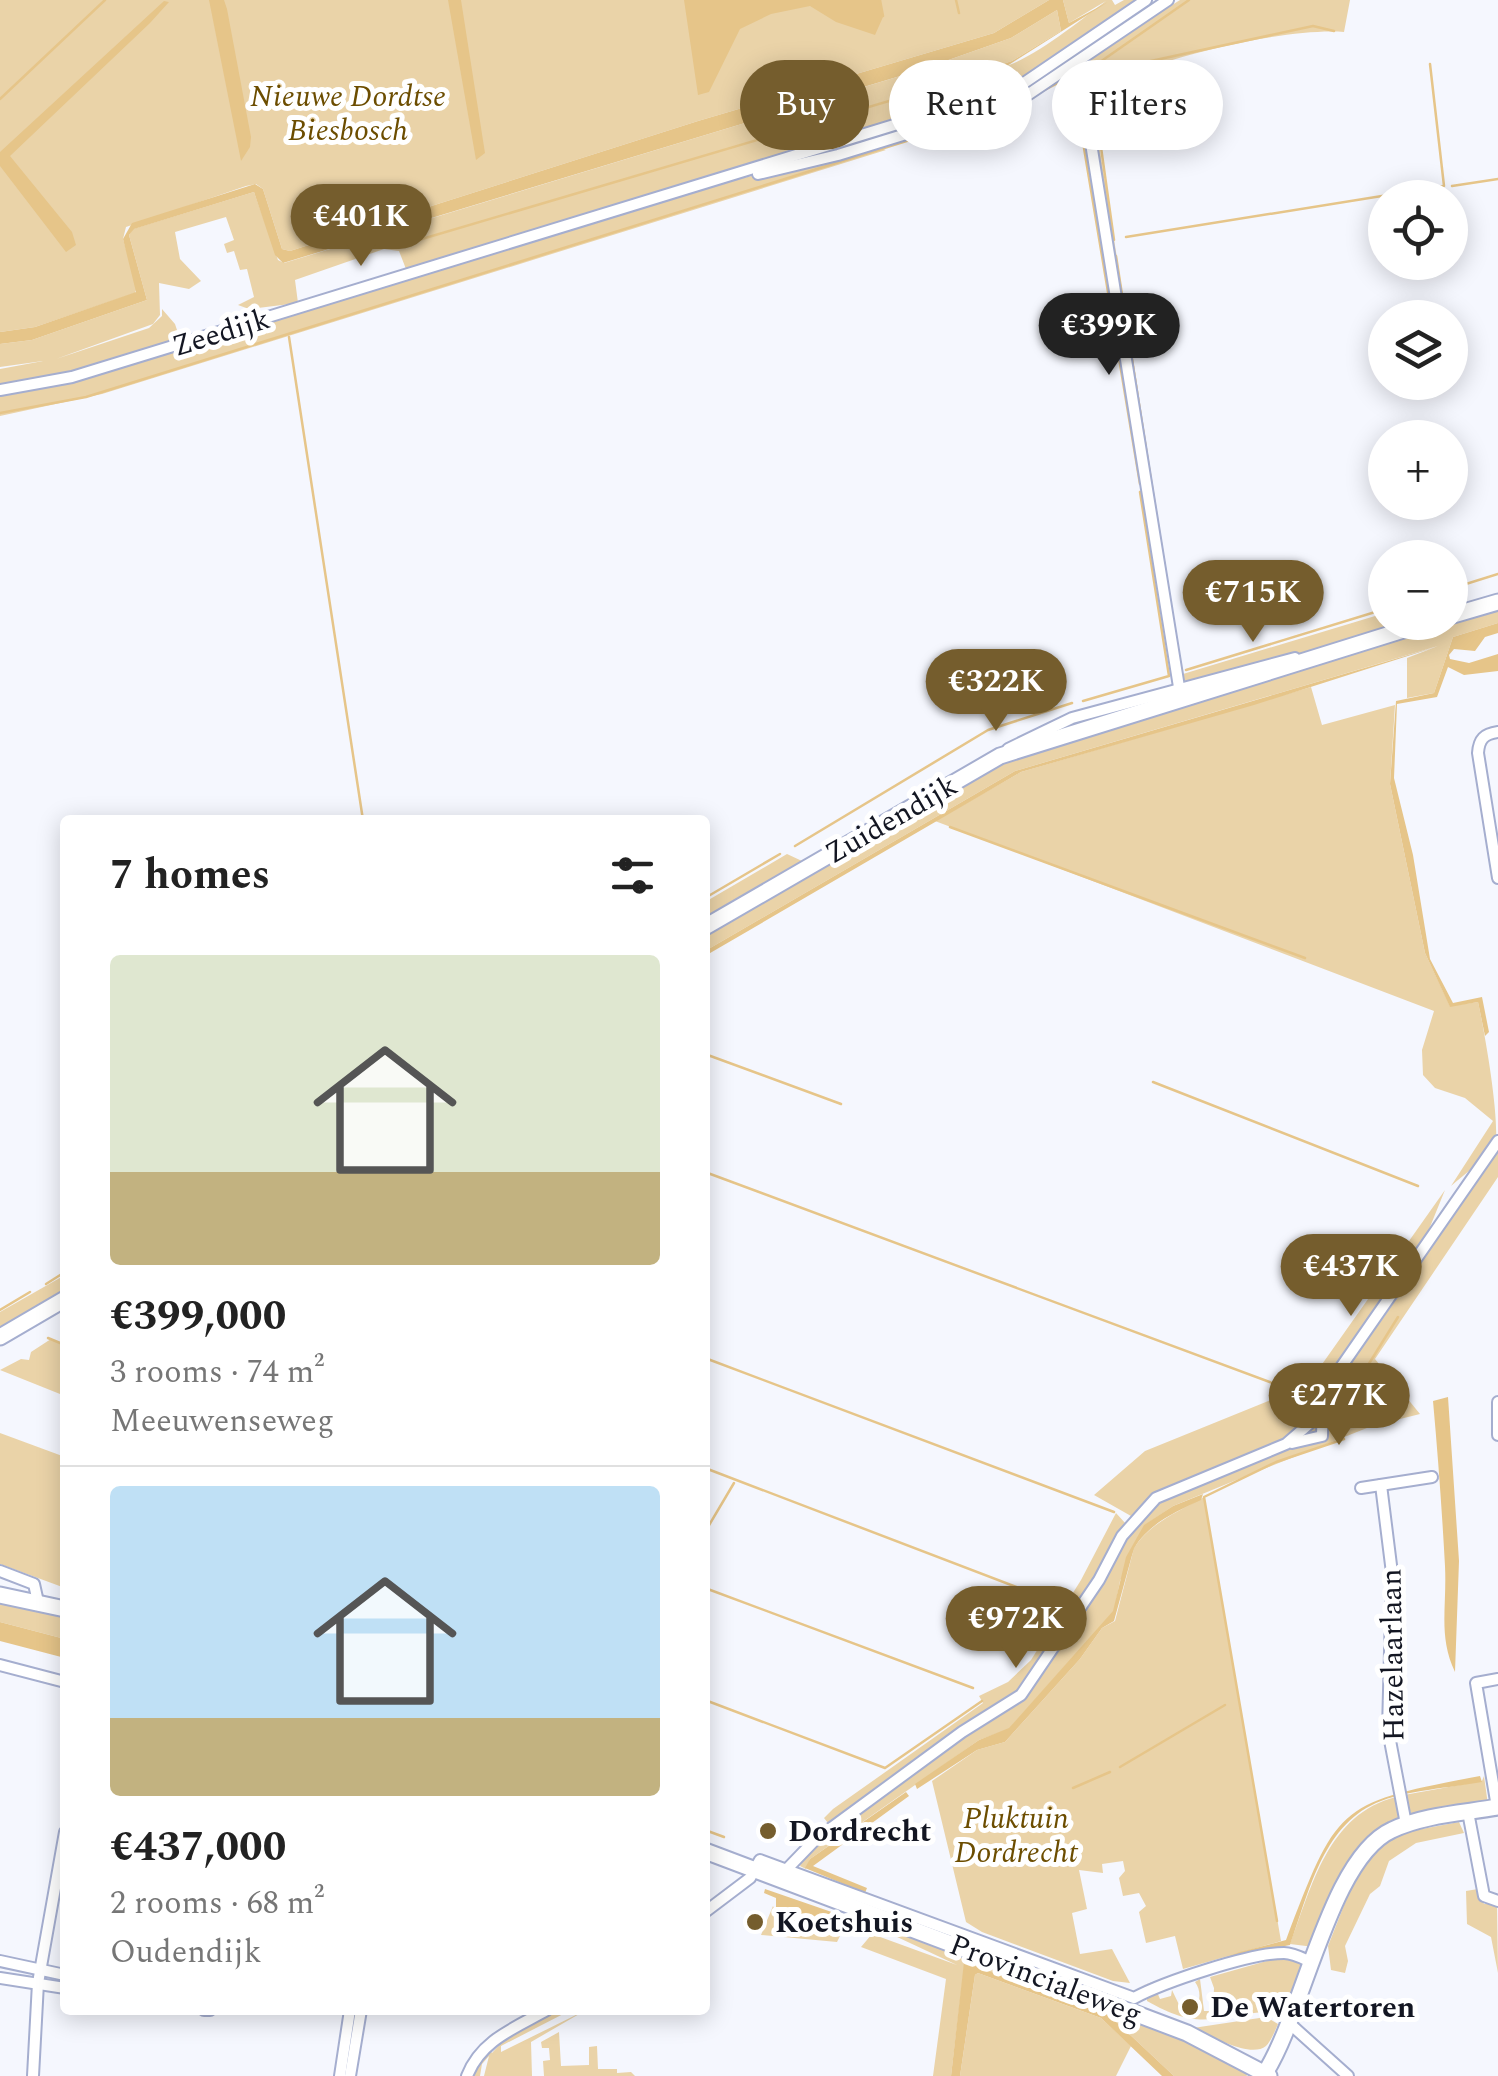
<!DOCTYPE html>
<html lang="en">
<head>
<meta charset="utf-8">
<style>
  :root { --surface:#fff; --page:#f6f6f6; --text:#222; --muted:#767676; --line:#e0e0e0; --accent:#755d2d }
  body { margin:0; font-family:Spectral,serif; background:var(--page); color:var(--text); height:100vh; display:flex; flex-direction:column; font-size:38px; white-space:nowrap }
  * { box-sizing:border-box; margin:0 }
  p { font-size:32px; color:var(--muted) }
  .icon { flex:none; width:55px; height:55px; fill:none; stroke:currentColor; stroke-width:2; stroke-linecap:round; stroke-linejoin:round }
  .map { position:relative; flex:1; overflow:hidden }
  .details { position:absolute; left:60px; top:815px; width:650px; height:1200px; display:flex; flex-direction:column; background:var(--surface); border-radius:10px; box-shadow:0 5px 25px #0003 }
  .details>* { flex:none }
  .top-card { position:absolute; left:740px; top:60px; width:608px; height:90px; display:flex; gap:20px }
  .fabs { position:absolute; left:1368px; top:180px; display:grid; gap:20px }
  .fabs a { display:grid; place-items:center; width:100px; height:100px; border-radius:50%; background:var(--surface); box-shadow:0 5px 25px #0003; font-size:50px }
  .price { position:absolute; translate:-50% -85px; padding:0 22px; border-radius:35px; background:var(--accent); color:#fff; font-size:32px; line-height:65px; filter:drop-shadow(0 2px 5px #0008) }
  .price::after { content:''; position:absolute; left:50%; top:60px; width:30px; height:22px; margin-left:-15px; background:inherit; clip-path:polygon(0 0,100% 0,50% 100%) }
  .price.on { background:#222; color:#fff }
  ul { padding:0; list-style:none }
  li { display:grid; align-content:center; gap:20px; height:530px; padding:0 50px }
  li+li { border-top:2px solid var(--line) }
  li span { display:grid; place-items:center; height:310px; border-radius:10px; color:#555 }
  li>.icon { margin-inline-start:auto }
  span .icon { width:180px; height:180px; fill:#fffc; stroke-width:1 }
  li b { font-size:42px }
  h2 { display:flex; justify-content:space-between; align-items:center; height:120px; padding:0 50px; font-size:42px }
  .tag { padding:0 35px; border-radius:45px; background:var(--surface); box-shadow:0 5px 25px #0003; font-size:35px; line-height:90px }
  .tag.on { background:var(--accent); color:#fff }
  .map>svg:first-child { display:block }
  .green { fill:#ead3a8 }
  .water { fill:#e6c589 }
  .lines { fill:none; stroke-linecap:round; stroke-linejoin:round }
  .stream { stroke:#e6c589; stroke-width:2.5 }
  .street-casing { stroke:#a5aecf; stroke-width:14 }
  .secondary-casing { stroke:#a5aecf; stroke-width:19 }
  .street { stroke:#fff; stroke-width:10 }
  .secondary { stroke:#fff; stroke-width:15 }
  .poi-dot { fill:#755d2d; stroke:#fff; stroke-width:4 }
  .labels { text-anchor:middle; stroke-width:10; stroke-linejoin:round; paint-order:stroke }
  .park-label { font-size:30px; font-style:italic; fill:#6c4d00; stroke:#fff }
  .street-label { font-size:30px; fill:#131622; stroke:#fff }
  .poi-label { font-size:30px; font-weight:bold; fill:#131622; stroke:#fff; text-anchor:start }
</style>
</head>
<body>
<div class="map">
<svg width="1498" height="2076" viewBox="0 0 1498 2076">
  <rect width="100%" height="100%" fill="#f5f7fe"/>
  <!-- green -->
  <g class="green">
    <polygon points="0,0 1049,0 994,33 698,121 290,251 282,249 263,189 256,184 246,186 126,227 123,239 137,287 135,293 35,327 0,332"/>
    <path d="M1063,0H1112L1115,5L1124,0H1143L1012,85L412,271L406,269L399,251L384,249L295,280L298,303L249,309L238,305L254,297L247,269L240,270L234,251L227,253L224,244L234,240L226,217L175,232L180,259L201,281L189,289L159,283L160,315L153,324L56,359L149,328L162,316V309L175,324L181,342L100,366L0,387V369L43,361L0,367V344L32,340L147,300L129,235L133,229L254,192L278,260L284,263L920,70L1011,38L1057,10L1061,31L1012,61L988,69C1018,72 1079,21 1106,1L1069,23Z"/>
    <path d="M1180,0H1350L1344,32C1284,27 1141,61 1091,94L1183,674L1385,613V622L1421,623L1332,650L1191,682L1181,680L1083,72L1085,63L1093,55Z"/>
    <polygon points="877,147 886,150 102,394 0,416 0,392 38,386 717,184"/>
    <polygon points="1498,609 1498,623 1453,637 1434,693 1407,698 1407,658 1438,646 1015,771 705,951 705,934 1000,763"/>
    <path d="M1311,687L1322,725L1395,705L1390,784L1425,953L1450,1006L1478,1002C1485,1034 1498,1109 1496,1140C1486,1159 1466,1173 1451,1186L1493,1121L1465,1098L1435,1088L1423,1075L1422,1050L1434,1011L935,821L1021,772Z"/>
    <polygon points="901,809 705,923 705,902 787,854 802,861"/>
    <polygon points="1498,1146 1498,1177 1375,1359 1420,1414 1372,1426 1251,1474 1173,1506 1145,1525 1120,1581 1114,1611 1009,1729 979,1740 810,1859 806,1869 800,1866 804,1854 963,1736 1028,1694 1106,1577 1139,1515 1151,1504 1293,1442 1384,1317"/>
    <polygon points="1445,1190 1421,1249 1298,1429 1284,1439 1160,1491 1131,1516 1094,1495 1145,1451 1276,1398 1287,1390 1301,1394"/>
    <polygon points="65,1275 65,1296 0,1332 0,1312"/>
    <polygon points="51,1339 65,1345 65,1396 0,1370 21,1359 29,1360 31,1352"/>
    <polygon points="0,1433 65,1457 65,1588 0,1564"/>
    <path d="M1204,1497L1281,1941L1183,1969L1175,1936L1146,1943L1139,1912L1146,1906L1139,1893L1123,1896L1119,1878L1125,1871L1123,1861L1102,1864L1103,1873L1079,1870L1087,1909L1072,1913L1080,1954L1112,1949L1130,1983L1113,1981L982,1932L966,1922L932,1781L977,1750L1005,1742L1080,1659L1102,1628L1115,1621L1134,1548C1152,1521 1177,1513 1204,1497Z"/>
    <polygon points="1116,1513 1126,1524 1095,1582 1019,1693 828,1823 824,1818 833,1809 983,1703 979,1696 1008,1682 1031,1660 1081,1580"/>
    <polygon points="0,1599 65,1615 65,1639 0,1622"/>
    <polygon points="1484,1776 1488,1805 1413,1818 1404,1795 1482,1781"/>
    <path d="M1396,1797L1399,1822C1339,1850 1336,1889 1314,1947L1290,1944C1312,1886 1328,1814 1396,1797Z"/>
    <polygon points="1459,1822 1464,1833 1416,1843 1389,1861 1380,1886 1370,1894 1345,1946 1348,1961 1345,1973 1331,1970 1328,1946 1354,1880 1378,1846 1406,1832"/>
    <polygon points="1478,1889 1484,1904 1497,1904 1498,1973 1491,1937 1467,1924 1466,1891"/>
    <polygon points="773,1906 776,1913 844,1924 849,1918 837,1942 761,1935"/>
    <polygon points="880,1929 917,1938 1177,2034 1244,2069 1247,2076 1174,2076 1110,2016 964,1968 951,2076 933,2076 946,1979 861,1947 872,1934 957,1965"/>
    <path d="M1274,1959L1294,1960L1306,1968L1286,2012C1275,2014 1265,2011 1254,2013C1206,2020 1193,2027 1147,2001V1996L1157,1992L1160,1999L1171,1996L1172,1990L1183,2013L1194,2014C1200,2004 1202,1991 1195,1982L1200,1979L1204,2011H1213L1214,1988L1210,1977Z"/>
    <polygon points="978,1973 1101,2018 1131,2046 1116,2076 960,2076 975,1975"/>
    <polygon points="554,2010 571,2010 501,2046 501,2052 586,2010 531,2042 532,2076 484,2076 489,2056 482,2064 480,2076 470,2076 488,2048 492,2053 510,2033"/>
    <path d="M1266,2017L1278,2024C1275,2031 1271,2041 1266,2046C1250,2059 1210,2035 1193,2028Z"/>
    <polygon points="559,2032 561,2066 589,2065 589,2047 597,2046 598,2069 617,2069 617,2073 631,2072 635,2076 544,2076 543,2061 550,2060 549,2048 542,2048 541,2042"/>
  </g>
  <!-- water -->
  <g class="water">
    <polygon points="209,0 224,0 227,9 251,137 250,147 241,161"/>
    <polygon points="448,0 461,0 485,153 476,160"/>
    <polygon points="684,0 880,0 883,17 875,35 836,22 810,6 771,14 740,29 709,92 698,95"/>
    <polygon points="1049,0 1063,0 1069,23 1108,2 1007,66 987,69 1012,61 1061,31 1057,10 1011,38 920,70 283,263 275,255 254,192 134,229 129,235 147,300 32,340 0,344 0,332 35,327 136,292 123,239 132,223 255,184 263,189 282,249 290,251 698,121 994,33"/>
    <polygon points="164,1 169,2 150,23 10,156 72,232 76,245 66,252 0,166 0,152"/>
    <polygon points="1498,623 1498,633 1485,637 1475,651 1454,649 1449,655 1450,659 1469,663 1498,654 1498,671 1464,675 1448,667 1437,697 1397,704 1394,778 1413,855 1430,959 1453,1003 1482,997 1489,1032 1485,1036 1478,1002 1450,1007 1425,953 1390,784 1396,701 1434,693 1453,637"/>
    <polygon points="1439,646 1254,705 1021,772 705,956 705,951 1015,771"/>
    <path d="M1448,1397L1459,1561L1455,1672C1438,1636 1447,1608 1445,1566C1442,1511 1438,1456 1433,1401Z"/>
    <path d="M1203,1494L1201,1500C1174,1513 1151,1522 1134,1548L1114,1621L1102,1628L1080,1659L1005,1742L977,1750L917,1789L915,1784L979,1740L1009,1728L1113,1611L1126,1557L1144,1525L1173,1506Z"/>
    <polygon points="0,1622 65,1639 65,1658 0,1641"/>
    <path d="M1480,1776L1482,1782C1450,1788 1406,1790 1376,1803C1322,1827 1308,1895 1290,1945L1236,1956L1141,1986L1240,1952L1286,1940C1338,1804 1337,1803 1480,1776Z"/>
    <polygon points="906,1792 909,1796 813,1866 867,1888 865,1893 805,1868 810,1859"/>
    <polygon points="765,1889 849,1918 845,1924 776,1913 776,1898 764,1893"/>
    <polygon points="964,1962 1110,2016 1174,2076 1162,2076 1101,2018 978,1973 975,1975 960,2076 951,2076"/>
  </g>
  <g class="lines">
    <!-- stream -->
    <g class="stream">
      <polyline points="880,0 883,16"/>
      <polyline points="956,0 959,13"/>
      <polyline points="1093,88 1137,64 1313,26 1334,31"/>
      <polyline points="0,99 105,0"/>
      <polyline points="1003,111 1072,76 1140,484"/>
      <polyline points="1452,186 1498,179"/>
      <polyline points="1126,237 1444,186 1430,64"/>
      <polyline points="1114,240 1090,69 1189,0"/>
      <polyline points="405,244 967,78"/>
      <polyline points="1116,256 1154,501"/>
      <polyline points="289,337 363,820"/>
      <polyline points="0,413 86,397 993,114"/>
      <polyline points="1450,589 1498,574"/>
      <polyline points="1186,670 1385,609"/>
      <polyline points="1083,701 1169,676 1140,492"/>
      <polyline points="950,827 1305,958"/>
      <polyline points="795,846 988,730 1072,703"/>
      <polyline points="705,898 780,854"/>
      <polyline points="705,1054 841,1104"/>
      <polyline points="1153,1082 1418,1186"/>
      <polyline points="705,1172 1299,1393"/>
      <polyline points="46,1284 65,1272"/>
      <polyline points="0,1310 30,1292"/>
      <polyline points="48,1338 65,1345"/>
      <polyline points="705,1358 1114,1512"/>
      <polyline points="705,1468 1053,1601"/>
      <polyline points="705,1532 734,1483"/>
      <polyline points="705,1588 973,1688"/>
      <polyline points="705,1700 885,1768 982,1701"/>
      <polyline points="1120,1767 1225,1705"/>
      <polyline points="1073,1788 1110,1772"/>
      <polyline points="705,1830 724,1837"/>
      <polyline points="1277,1921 1204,1497 1276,1462 1344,1439 1332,1423 1398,1317"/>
    </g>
    <defs>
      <g id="street">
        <polyline points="1078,63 1179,687"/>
        <polyline points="758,174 838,155 1023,98 1168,0"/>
        <polyline points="0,390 72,377 1018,87 1146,0"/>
        <path d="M1498,732C1484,734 1479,739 1478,753L1498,878"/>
        <polyline points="1008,749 1072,718 1295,658"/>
        <polyline points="1498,1402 1498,1435"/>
        <polyline points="1292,1443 1322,1436 1323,1400"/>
        <polyline points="1381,1485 1392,1573 1388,1730 1406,1824"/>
        <polyline points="1361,1488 1432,1477"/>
        <polyline points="0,1571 34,1584 38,1602"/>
        <polyline points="0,1665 65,1682"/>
        <polyline points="1497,1807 1476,1683 1498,1679"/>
        <polyline points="1468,1812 1484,1896 1498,1901"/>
        <polyline points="787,1869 815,1840 962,1732 1021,1695 1099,1580 1122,1536 1156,1498 1286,1444 1309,1424 1330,1383 1498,1141"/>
        <path d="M705,1912L750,1878L760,1860L1134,1998C1164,1982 1250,1953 1284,1953C1294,1953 1304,1959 1313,1963"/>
        <polyline points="0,1961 65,1975"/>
        <polyline points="0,1978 65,1988"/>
        <polyline points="204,2010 210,2010"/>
        <polyline points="1289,2023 1348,2076"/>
        <polyline points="33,2076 38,1983 65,1832"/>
        <polyline points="340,2076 350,2010"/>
        <polyline points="350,2076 361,2010"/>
        <path d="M467,2076C481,2040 515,2028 547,2010"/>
      </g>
      <g id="secondary">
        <polyline points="1450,616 1498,602"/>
        <polyline points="705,927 1000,756 1429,622"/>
        <polyline points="0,1337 65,1299"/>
        <polyline points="0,1595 65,1609"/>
        <polyline points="705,1851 1187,2033 1269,2076"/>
        <path d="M1265,2073C1304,2012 1330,1858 1392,1830C1423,1815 1464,1813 1498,1807"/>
      </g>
    </defs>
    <!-- street casing -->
    <use href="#street" class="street-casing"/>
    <!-- secondary casing -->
    <use href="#secondary" class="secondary-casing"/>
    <!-- street -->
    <use href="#street" class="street"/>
    <!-- secondary -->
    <use href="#secondary" class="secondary"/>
  </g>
  <!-- markers -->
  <g class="poi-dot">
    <circle cx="768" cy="1831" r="10"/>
    <circle cx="755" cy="1922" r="10"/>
    <circle cx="1190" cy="2007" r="10"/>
  </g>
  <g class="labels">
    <!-- park labels -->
    <g class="park-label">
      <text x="348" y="106">Nieuwe Dordtse<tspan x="348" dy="34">Biesbosch</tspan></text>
      <text x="1016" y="1828">Pluktuin<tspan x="1016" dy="34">Dordrecht</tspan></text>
    </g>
    <!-- street labels -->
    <g class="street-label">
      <text transform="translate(221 332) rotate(-17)" y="10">Zeedijk</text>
      <text transform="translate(891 819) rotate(-30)" y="10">Zuidendijk</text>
      <text transform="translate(1392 1655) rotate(-91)" y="10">Hazelaarlaan</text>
      <text transform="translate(1046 1979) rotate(21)" y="10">Provincialeweg</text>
    </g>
    <!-- poi labels -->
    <g class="poi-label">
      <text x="788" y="1841">Dordrecht</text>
      <text x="775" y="1932">Koetshuis</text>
      <text x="1210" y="2017">De Watertoren</text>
    </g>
  </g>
</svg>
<div class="fabs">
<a><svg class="icon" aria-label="locate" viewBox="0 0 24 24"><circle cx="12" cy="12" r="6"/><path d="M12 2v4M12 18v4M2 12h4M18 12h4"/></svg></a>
<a><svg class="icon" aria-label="layers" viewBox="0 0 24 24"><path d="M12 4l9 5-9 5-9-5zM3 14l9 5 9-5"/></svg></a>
<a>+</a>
<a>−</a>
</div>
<b class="price" style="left:361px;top:269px">€401K</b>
<b class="price on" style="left:1109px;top:378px">€399K</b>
<b class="price" style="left:1253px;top:645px">€715K</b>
<b class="price" style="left:996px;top:734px">€322K</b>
<b class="price" style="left:1351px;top:1319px">€437K</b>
<b class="price" style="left:1339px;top:1448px">€277K</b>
<b class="price" style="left:1016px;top:1671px">€972K</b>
<div class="top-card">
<a class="tag on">Buy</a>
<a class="tag">Rent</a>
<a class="tag">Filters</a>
</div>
<section class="details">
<h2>7 homes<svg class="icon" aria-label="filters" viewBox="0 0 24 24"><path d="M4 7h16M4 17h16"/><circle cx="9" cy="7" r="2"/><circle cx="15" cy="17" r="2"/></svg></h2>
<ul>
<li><span style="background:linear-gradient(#dfe7d0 70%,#c2b280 0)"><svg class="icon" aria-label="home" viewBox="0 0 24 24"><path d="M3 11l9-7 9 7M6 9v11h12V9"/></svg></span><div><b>€399,000</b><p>3 rooms · 74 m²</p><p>Meeuwenseweg</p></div></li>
<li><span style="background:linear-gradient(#bfe0f5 75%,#c2b280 0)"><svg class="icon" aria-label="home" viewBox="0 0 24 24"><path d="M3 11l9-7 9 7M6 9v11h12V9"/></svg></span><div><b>€437,000</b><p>2 rooms · 68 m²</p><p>Oudendijk</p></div></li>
</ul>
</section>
</div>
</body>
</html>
